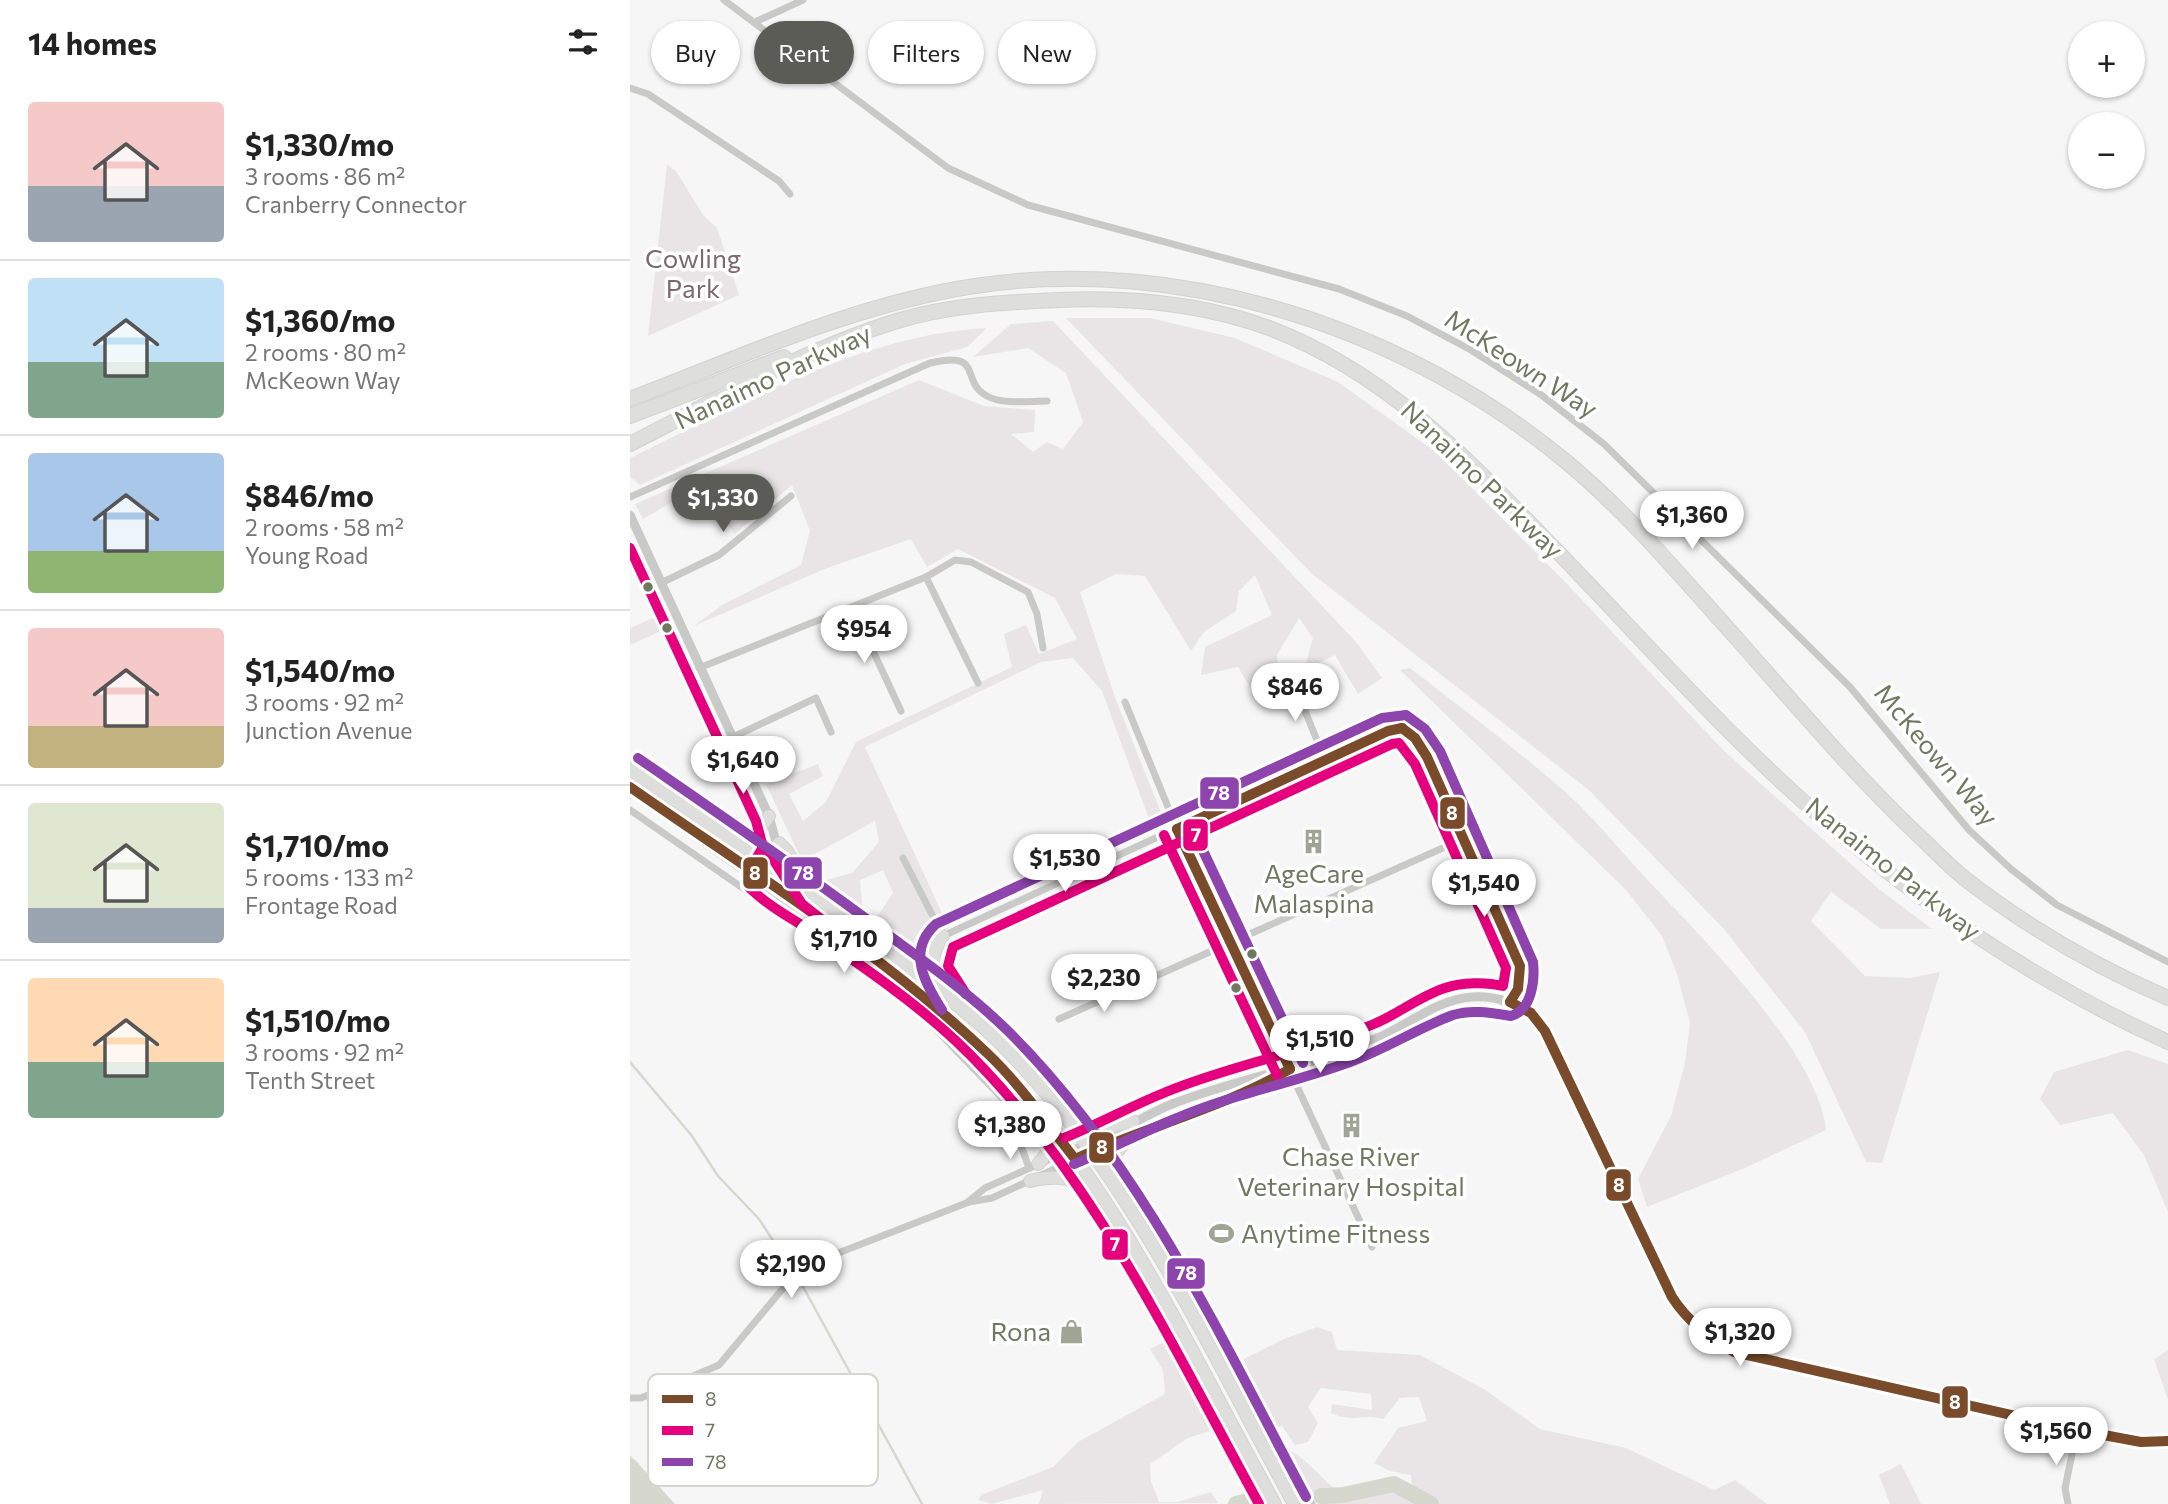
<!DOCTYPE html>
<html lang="en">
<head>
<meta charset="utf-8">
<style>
  :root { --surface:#fff; --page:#f6f6f6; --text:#222; --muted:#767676; --line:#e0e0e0; --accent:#5b5c55 }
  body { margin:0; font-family:Commissioner,sans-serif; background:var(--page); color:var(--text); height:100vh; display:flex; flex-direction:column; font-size:26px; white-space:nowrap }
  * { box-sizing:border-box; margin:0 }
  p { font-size:23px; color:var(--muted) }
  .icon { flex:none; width:38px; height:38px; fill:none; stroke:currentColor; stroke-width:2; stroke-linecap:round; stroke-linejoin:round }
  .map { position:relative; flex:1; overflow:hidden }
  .panel { display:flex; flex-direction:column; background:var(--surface); width:630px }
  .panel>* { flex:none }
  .banner { position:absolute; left:21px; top:21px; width:665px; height:63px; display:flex; gap:14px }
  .tools { position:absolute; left:1438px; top:21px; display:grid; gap:14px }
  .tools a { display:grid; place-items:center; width:77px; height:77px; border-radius:50%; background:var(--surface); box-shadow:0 2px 5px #0004; font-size:35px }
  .price { position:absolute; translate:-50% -60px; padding:0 16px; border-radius:24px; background:#fff; color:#222; font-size:23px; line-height:46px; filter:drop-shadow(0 2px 4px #0008) }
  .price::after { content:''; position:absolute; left:50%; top:42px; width:21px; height:16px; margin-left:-10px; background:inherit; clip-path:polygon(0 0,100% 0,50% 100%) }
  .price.on { background:var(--accent); color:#fff }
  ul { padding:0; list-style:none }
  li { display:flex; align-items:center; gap:21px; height:175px; padding:0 28px }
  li+li { border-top:2px solid var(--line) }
  li span { display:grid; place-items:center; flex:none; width:196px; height:140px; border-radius:7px; color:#555 }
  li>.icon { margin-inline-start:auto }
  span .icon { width:84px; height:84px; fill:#fffc; stroke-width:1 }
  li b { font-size:30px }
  h2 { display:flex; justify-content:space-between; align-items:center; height:84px; padding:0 28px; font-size:30px }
  .chip { padding:0 24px; border-radius:32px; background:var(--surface); box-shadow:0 2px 5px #0004; font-size:24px; line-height:63px }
  .chip.on { background:var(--accent); color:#fff }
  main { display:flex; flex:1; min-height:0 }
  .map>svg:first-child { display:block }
  .green { fill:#e9e5e7 }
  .water { fill:#d6d7cd }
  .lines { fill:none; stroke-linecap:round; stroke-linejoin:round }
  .stream { stroke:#d6d7cd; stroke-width:2.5 }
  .river { stroke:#d6d7cd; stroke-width:16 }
  .trunk-casing { stroke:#d2d2d1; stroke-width:14 }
  .motorway-casing { stroke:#d2d2d1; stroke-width:16 }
  .minor { stroke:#c9c9c7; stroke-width:7 }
  .tertiary { stroke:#c9c9c7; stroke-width:9 }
  .trunk { stroke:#dededd; stroke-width:12 }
  .motorway { stroke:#dededd; stroke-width:14 }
  .bus-1-casing { stroke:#fff; stroke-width:16 }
  .bus-2-casing { stroke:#fff; stroke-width:16 }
  .bus-3-casing { stroke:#fff; stroke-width:16 }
  .bus-1 { stroke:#7a4b2a; stroke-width:10 }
  .bus-2 { stroke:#e5007d; stroke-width:10 }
  .bus-3 { stroke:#8e44ad; stroke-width:10 }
  .bus-dot { fill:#717860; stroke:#fff; stroke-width:2.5 }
  .labels { text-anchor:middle; stroke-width:7; stroke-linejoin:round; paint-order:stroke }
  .park-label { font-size:26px; fill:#7b686f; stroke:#fff }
  .street-label { font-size:26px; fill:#717860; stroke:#fff }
  .poi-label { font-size:26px; fill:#717860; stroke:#fff }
  .key { fill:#fff; stroke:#d4d6cf; stroke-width:2 }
  .key-label { font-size:19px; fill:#717860 }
  .line-badge { stroke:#fff; stroke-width:2.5 }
  .badge-label { font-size:19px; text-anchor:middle; font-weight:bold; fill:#fff }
</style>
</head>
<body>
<main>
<section class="panel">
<h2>14 homes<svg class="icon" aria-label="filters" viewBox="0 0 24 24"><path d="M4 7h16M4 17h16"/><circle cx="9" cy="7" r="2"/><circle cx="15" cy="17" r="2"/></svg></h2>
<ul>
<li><span style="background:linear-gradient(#f6c9c9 60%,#9aa5b1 0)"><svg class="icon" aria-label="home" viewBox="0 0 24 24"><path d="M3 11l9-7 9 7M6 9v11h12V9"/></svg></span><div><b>$1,330/mo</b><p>3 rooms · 86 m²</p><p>Cranberry Connector</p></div></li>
<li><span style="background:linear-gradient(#bfe0f5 60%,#7fa58c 0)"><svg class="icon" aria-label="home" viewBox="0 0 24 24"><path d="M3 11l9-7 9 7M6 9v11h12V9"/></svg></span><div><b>$1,360/mo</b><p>2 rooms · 80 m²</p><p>McKeown Way</p></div></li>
<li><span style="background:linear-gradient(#a9c7e8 70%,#8fb573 0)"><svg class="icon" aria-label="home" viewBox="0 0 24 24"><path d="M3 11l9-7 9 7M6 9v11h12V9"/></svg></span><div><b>$846/mo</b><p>2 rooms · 58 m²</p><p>Young Road</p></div></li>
<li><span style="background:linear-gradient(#f6c9c9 70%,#c2b280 0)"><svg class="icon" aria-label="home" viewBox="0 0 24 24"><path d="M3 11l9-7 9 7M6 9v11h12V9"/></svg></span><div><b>$1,540/mo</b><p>3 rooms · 92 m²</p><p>Junction Avenue</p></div></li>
<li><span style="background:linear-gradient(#dfe7d0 75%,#9aa5b1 0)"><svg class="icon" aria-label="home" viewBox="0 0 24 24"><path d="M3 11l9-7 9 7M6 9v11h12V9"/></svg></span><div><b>$1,710/mo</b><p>5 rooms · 133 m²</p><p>Frontage Road</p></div></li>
<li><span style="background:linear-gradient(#ffd9b3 60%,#7fa58c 0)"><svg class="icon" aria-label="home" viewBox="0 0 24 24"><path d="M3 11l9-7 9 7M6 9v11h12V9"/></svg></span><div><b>$1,510/mo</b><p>3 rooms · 92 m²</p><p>Tenth Street</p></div></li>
</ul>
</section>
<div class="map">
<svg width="1538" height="1504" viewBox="0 0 1538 1504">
  <rect width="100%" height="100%" fill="#f6f6f6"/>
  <!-- green -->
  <g class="green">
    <polygon points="37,165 46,171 73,215 87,228 109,295 18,336"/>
    <polygon points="436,318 520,318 605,338 708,382 807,453 938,585 1094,751 1250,890 1302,929 1251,929 1201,892 1181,921 1235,976 1280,978 1310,972 1252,1163 1236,1162 1175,1032 1093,928 960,791 681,573"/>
    <polygon points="423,321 727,643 752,678 728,694 705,655 674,670 683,638 669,618 647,655 649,678 620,687 608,667 571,675 575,647 642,615 625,575 609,591 606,611 574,632 561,651 515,576 486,574 450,592 486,700 536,825 523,830 472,691 443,658 411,662 235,747 319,928 295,940 286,959 245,920 263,893 253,870 230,880 233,914 212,903 189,882 222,873 249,842 245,821 172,861 136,784 188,764 193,776 159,794 173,821 196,802 226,742 382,667 374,634 396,625 409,654 447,639 425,598 328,549 297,567 281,539 197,568 64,626 92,605 171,565 180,531 162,485 105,534 78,497 58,493 13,519 5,504 289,380 354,406 405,410 404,432 381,434 403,452 417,442 433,449 453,422 436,373 398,348 343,357 381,324"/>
    <path d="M357,328L337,347L275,364L10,485L0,477V458C113,404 229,335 357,328Z"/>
    <polygon points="32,614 38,628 0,645 0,628"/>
    <path d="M780,668C831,708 884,747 933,790C962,815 987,847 1013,875C1067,933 1188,1051 1196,1130L1115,1168L1017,1207L1008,1179L1041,1116L1055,1063L1060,1023L1047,974L1032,936L996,890L770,670Z"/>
    <polygon points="1498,1050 1538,1064 1538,1212 1514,1155 1483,1113 1430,1125 1410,1099 1424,1072"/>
    <path d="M687,1327L702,1332L707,1350L790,1355L854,1389L910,1429L996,1448L1084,1490L1105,1480L1137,1504H688L662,1462L661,1451C679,1461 691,1478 708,1492L758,1485L782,1487L781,1475L760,1471L744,1463L768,1428L797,1421L789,1397L770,1398L753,1419C730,1413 726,1424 701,1413L702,1404L742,1410L741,1394L691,1388L678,1407L688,1423L678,1442L665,1445L652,1426L634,1430L608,1362L654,1339Z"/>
    <polygon points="534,1342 558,1375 582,1430 558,1438 520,1464 521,1481 529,1502 547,1502 581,1492 588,1503 409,1504 413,1490 362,1504 348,1500 351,1495 423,1467 448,1442 535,1394 533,1370 520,1349"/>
    <polygon points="1538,1350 1538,1400 1524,1359"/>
    <polygon points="1271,1464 1291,1504 1260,1504 1249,1475"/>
  </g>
  <!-- water -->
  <polygon class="water" points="0,1456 6,1461 45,1504 0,1504"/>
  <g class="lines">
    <!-- stream -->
    <g class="stream">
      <polyline points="0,1062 62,1136 88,1176 129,1219 166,1276"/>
      <polyline points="171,1283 292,1504"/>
    </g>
    <!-- river -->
    <g class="river">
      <polyline points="691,1496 713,1495 764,1484 801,1504"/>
      <polyline points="606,1504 622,1500"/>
    </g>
    <defs>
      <g id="trunk">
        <path d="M0,769C85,829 171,887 254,949C294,979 334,1008 369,1042C499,1172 577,1345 664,1504"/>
        <path d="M0,787C63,832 127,876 190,921C248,962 310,1004 360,1055C485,1183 559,1350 645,1504"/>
        <polyline points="98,836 124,837 139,816"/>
        <polyline points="149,843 157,851 181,892"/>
        <path d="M313,936C295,963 304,970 320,995"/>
        <path d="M437,1117C458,1132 480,1128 503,1121"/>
        <path d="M408,1164C421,1151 423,1141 417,1124"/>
        <path d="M400,1181C423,1175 446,1176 465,1192"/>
        <polyline points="488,1186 484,1156 494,1143 509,1132"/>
      </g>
      <g id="motorway">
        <path d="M0,399C113,356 225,304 345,286C553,254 779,330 939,464C1002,517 1054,580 1109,641C1167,707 1224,774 1288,835C1303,849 1318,865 1334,878C1397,927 1466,967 1538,998"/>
        <polyline points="0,416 154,357"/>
        <path d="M0,444C87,400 173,350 267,321C319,305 376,302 430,300C500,297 573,304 639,328C754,371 837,458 920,544C1012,638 1099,739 1199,824C1301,911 1416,987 1538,1042"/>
      </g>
    </defs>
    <!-- trunk casing -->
    <use href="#trunk" class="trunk-casing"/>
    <!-- motorway casing -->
    <use href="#motorway" class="motorway-casing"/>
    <!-- minor -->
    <g class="minor">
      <polyline points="94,0 318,168 398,205 709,289 777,316 841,350 910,394 974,444 1220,687 1339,830 1381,869 1427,905 1538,962"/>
      <polyline points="125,22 173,0"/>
      <polyline points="0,88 18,94 149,181 160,194"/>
      <path d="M0,497L300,363C355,350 329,381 357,396C373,405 399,401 417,401"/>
      <polyline points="296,577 348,683"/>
      <polyline points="31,583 89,555 161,496"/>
      <polyline points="223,608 271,711"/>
      <polyline points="69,668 296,577 325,560 341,562 398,592 407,614 413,648"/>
      <polyline points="672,679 671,701 695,760"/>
      <polyline points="495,702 547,829 742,1247"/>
      <polyline points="101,738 186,698 201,732"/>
      <polyline points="0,810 269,996 297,1020 375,1101 399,1168"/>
      <polyline points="273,858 313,936 758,731 772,728 785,738 797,757 890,966 888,989 880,1002"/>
      <polyline points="429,1019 833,839"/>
      <polyline points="413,1162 455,1144"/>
      <polyline points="412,1175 445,1159"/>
      <polyline points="339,1201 355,1188 402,1167"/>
      <polyline points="0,1398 11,1398 89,1365 155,1286 198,1257 339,1202 362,1198 401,1180"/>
      <polyline points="645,1428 651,1453 682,1504"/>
      <polyline points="1438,1504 1435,1488 1447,1430"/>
    </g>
    <!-- tertiary -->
    <g class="tertiary">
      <polyline points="0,515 139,816 148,849 130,879"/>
      <path d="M455,1144C486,1136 512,1116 542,1104C610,1078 682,1066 750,1037C779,1024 809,999 842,997C873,995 896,1007 915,1031L1042,1297C1058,1324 1077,1337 1104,1352L1447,1430L1511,1442L1538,1441"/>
      <polyline points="445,1159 495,1136 624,1090 653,1074"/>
    </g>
    <!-- trunk -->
    <use href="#trunk" class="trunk"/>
    <!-- motorway -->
    <use href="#motorway" class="motorway"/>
    <defs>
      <g id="bus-1">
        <polyline points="772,728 785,738 797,757 890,966 888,989 880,1002"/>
        <path d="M0,787C120,871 251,952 357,1053C390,1084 417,1124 445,1159C516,1127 593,1108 660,1069"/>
        <polyline points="547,829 660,1069"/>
        <polyline points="547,829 758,731 772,728"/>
        <path d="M880,1002L901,1013L915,1031L1042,1297C1058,1322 1079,1337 1104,1352L1447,1430L1511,1442L1538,1441"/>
      </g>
      <g id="bus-2">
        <path d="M0,548L126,821L133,847L117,874L118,886C137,906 165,920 187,935C235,968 283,1001 326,1041C460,1168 541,1344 629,1504"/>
        <polyline points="534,835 647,1075"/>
        <polyline points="139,853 172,904 197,924"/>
        <path d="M336,994L318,966L323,947L762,744L769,743L785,764L876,968L873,986C857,982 832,982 815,988C790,996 768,1014 744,1024C676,1052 604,1064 536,1092C501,1106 469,1124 434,1138"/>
      </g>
      <g id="bus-3">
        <path d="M8,758C89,814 171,870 250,929C294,961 339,993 378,1031C510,1162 590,1336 676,1497"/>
        <polyline points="560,823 673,1063"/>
        <path d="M312,1010C295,983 276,951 306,924L752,718L776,715L795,729L810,751L903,962C905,980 902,1010 881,1016C862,1013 842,1009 823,1015C788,1028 756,1049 720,1062C663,1083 603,1094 547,1118C512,1132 479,1150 444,1164"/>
      </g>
    </defs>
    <!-- bus-1 casing -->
    <use href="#bus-1" class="bus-1-casing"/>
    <!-- bus-2 casing -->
    <use href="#bus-2" class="bus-2-casing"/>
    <!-- bus-3 casing -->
    <use href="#bus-3" class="bus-3-casing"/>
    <!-- bus-1 -->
    <use href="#bus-1" class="bus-1"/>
    <!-- bus-2 -->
    <use href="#bus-2" class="bus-2"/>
    <!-- bus-3 -->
    <use href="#bus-3" class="bus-3"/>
  </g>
  <!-- icons -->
  <defs>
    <symbol id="building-bare" viewBox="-9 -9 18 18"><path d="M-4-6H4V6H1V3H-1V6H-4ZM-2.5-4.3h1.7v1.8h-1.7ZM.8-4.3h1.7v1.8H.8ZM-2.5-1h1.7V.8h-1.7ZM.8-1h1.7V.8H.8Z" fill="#a0a494" stroke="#fff" stroke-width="2.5" paint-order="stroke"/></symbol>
    <symbol id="stadium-bare" viewBox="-9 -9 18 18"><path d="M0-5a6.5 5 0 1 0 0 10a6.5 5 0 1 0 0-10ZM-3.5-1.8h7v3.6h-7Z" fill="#a0a494" stroke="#fff" stroke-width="2.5" paint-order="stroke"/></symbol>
    <symbol id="shop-bare" viewBox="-9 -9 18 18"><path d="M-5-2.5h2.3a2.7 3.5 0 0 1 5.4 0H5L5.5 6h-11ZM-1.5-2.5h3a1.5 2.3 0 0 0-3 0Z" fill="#a0a494" stroke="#fff" stroke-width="2.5" paint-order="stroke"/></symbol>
  </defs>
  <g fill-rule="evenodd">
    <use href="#building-bare" x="666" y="824" width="35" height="35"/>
    <use href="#building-bare" x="704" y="1108" width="35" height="35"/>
    <use href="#stadium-bare" x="574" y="1216" width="35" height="35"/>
    <use href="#shop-bare" x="424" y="1314" width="35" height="35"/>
  </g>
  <!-- markers -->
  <g class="bus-dot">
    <circle cx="18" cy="587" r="6"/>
    <circle cx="37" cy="628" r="6"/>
    <circle cx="622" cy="954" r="6"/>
    <circle cx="606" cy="988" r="6"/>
  </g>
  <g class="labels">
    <!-- park labels -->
    <g class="park-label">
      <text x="63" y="268">Cowling<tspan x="63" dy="30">Park</tspan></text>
    </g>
    <!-- street labels -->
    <g class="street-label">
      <text transform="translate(891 364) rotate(33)" y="9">McKeown Way</text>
      <text transform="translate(143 377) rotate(-25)" y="9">Nanaimo Parkway</text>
      <text transform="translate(852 480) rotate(44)" y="9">Nanaimo Parkway</text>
      <text transform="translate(1306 755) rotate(50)" y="9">McKeown Way</text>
      <text transform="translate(1263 869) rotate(38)" y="9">Nanaimo Parkway</text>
    </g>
    <!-- poi labels -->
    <g class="poi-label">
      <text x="684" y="883">AgeCare<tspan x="684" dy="30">Malaspina</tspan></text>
      <text x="721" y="1166">Chase River<tspan x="721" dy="30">Veterinary Hospital</tspan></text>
      <text x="611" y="1243" text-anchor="start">Anytime Fitness</text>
      <text x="421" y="1341" text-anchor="end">Rona</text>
    </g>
  </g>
  <!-- legend -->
  <rect x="18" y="1374" width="230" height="112" rx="10" class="key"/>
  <rect x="32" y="1395" width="31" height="8" fill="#7a4b2a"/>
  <rect x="32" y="1426" width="31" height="9" fill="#e5007d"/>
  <rect x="32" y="1458" width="31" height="8" fill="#8e44ad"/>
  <g class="key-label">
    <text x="75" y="1406">8</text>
    <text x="75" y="1437">7</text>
    <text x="75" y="1469">78</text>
  </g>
  <g class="line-badge">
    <rect x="569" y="776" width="41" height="34" rx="7" fill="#8e44ad"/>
    <rect x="809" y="796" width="27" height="34" rx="7" fill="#7a4b2a"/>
    <rect x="552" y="818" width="27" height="34" rx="7" fill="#e5007d"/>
    <rect x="112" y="856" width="27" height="34" rx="7" fill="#7a4b2a"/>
    <rect x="153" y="856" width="40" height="34" rx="7" fill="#8e44ad"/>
    <rect x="458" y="1131" width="27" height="33" rx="7" fill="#7a4b2a"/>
    <rect x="975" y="1168" width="27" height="34" rx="7" fill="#7a4b2a"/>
    <rect x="471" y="1228" width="28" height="33" rx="7" fill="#e5007d"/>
    <rect x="536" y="1257" width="40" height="33" rx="7" fill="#8e44ad"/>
    <rect x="1311" y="1385" width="28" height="34" rx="7" fill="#7a4b2a"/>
  </g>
  <g class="badge-label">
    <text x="589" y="800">78</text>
    <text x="822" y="820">8</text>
    <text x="566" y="842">7</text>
    <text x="125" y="880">8</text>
    <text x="173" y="880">78</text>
    <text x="472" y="1154">8</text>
    <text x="989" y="1192">8</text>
    <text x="485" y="1251">7</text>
    <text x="556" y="1280">78</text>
    <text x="1325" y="1409">8</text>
  </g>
</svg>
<div class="tools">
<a>+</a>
<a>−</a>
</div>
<b class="price on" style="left:93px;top:534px">$1,330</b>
<b class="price" style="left:1062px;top:551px">$1,360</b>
<b class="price" style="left:234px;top:665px">$954</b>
<b class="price" style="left:665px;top:723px">$846</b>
<b class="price" style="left:113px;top:796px">$1,640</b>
<b class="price" style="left:435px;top:894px">$1,530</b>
<b class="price" style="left:854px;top:919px">$1,540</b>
<b class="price" style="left:214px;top:975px">$1,710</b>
<b class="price" style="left:474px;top:1014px">$2,230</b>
<b class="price" style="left:690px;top:1075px">$1,510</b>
<b class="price" style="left:380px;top:1161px">$1,380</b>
<b class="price" style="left:161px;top:1300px">$2,190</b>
<b class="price" style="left:1110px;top:1368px">$1,320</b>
<b class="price" style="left:1426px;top:1467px">$1,560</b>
<div class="banner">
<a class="chip">Buy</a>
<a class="chip on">Rent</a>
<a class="chip">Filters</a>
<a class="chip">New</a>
</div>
</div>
</main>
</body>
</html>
